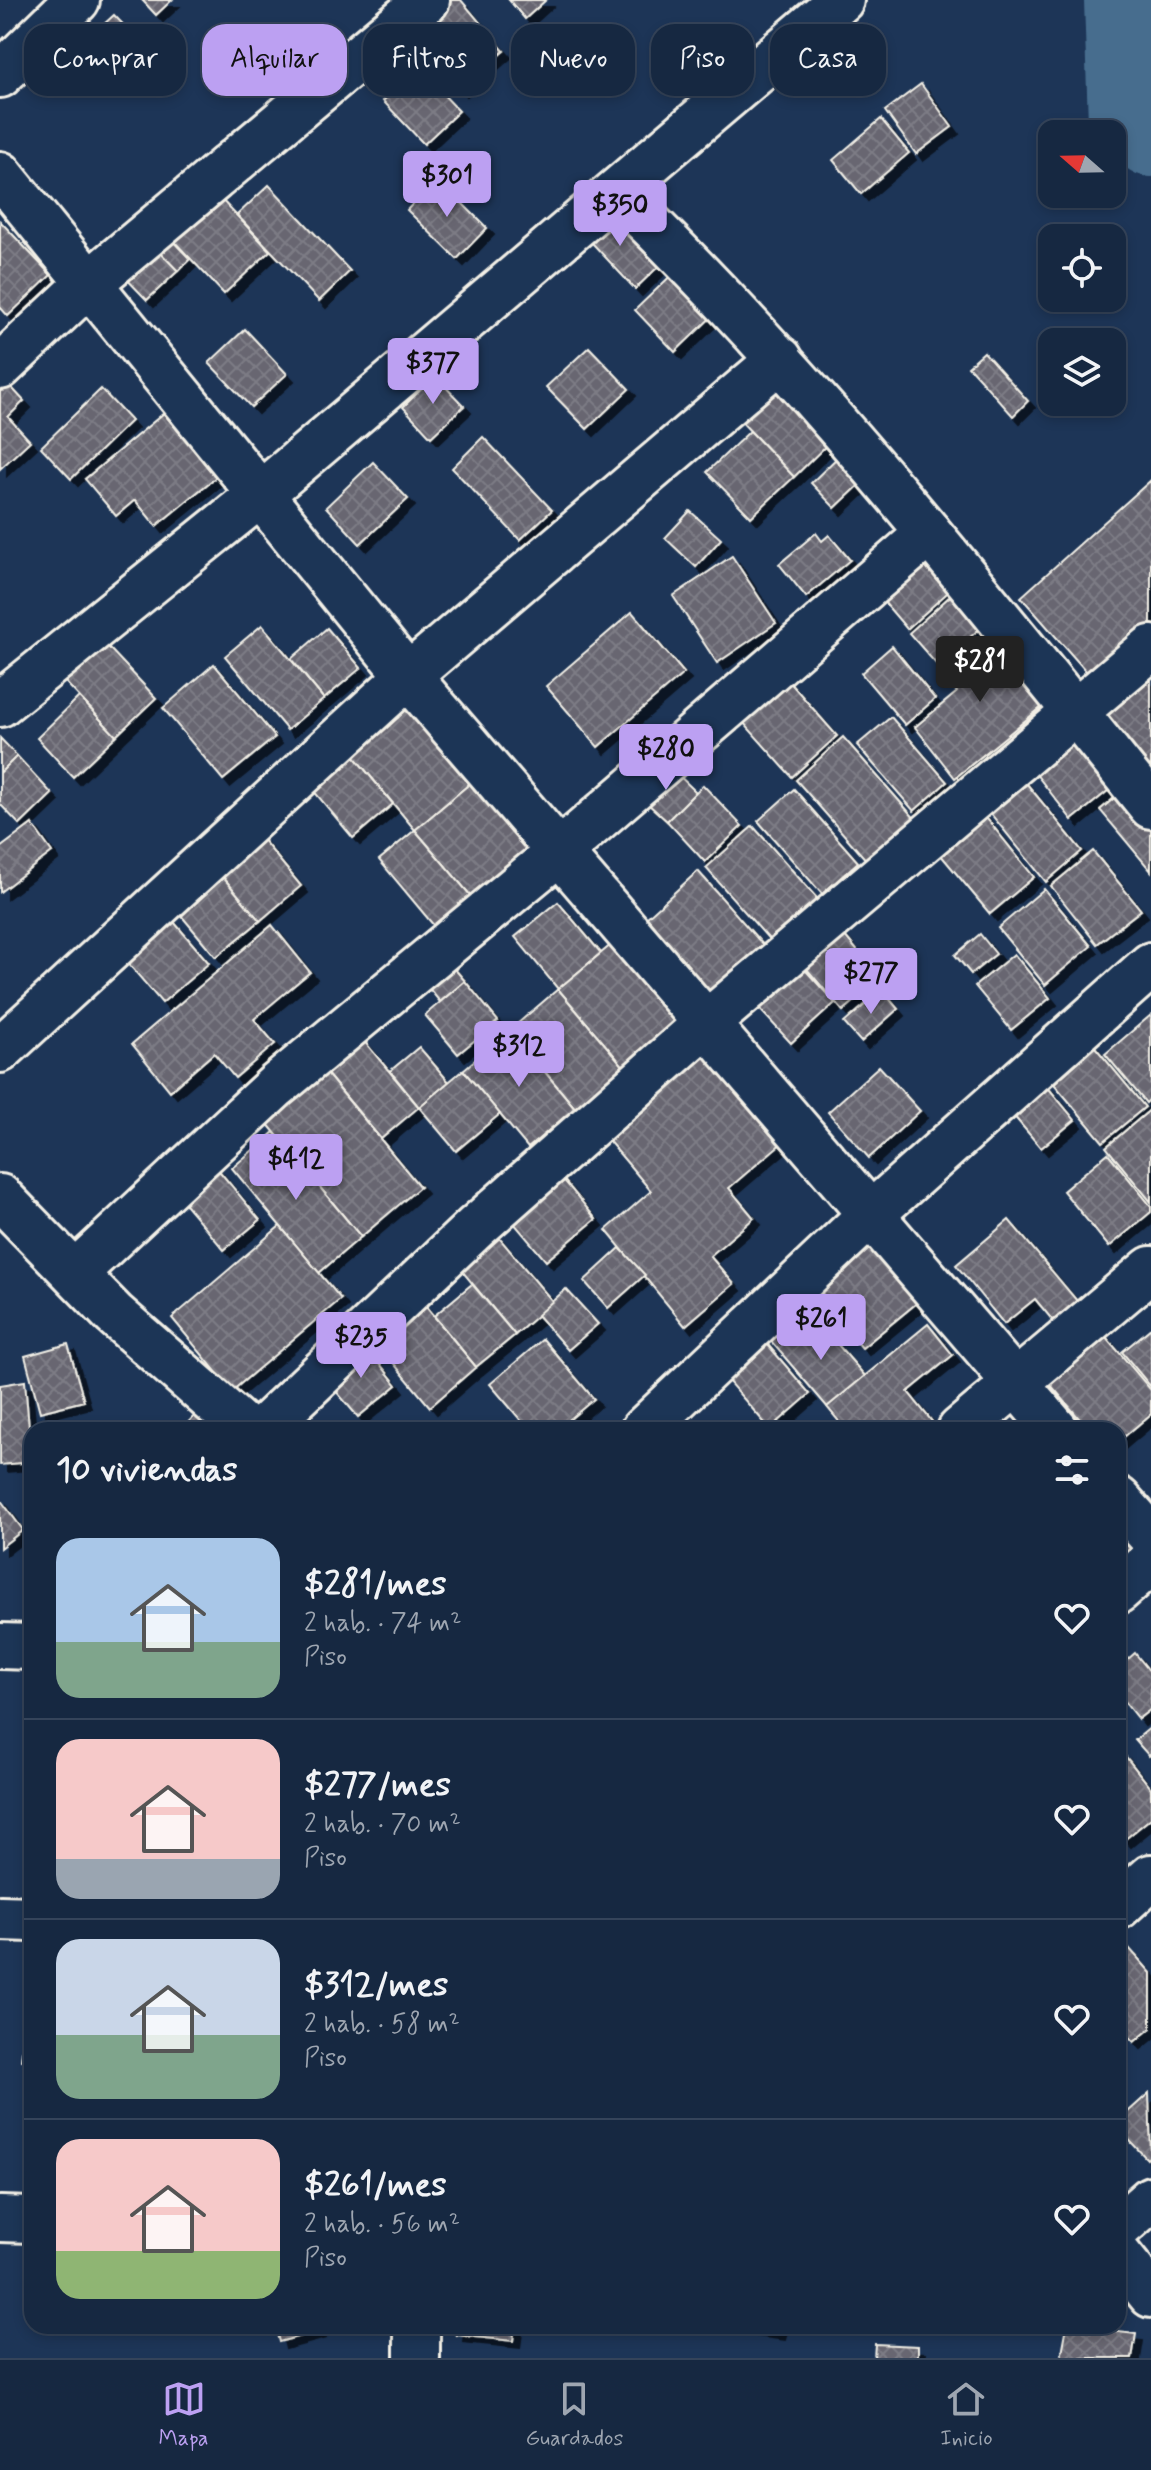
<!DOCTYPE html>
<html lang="es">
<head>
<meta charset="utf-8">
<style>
  :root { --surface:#162841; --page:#1f3048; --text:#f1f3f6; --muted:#9ea6b1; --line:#35445a; --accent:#bca0f2 }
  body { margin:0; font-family:Mynerve,sans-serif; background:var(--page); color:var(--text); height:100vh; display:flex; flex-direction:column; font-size:30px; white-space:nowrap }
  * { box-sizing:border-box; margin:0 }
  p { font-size:26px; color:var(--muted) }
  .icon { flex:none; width:44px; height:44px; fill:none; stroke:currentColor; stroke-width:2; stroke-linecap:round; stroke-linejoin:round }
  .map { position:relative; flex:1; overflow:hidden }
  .sheet { position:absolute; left:24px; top:1422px; width:1102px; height:912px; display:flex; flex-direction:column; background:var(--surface); border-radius:24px; box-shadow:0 4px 12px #0003,0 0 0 2px var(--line) }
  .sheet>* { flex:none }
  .hud { position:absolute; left:24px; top:24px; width:1104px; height:72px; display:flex; gap:16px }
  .needle { width:52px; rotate:290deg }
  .tools { position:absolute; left:1038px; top:120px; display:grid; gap:16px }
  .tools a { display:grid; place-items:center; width:88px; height:88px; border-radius:16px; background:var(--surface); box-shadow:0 4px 12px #0003,0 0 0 2px var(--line); font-size:40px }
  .price { position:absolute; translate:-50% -68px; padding:0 18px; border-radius:8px; background:var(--accent); color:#111; font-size:26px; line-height:52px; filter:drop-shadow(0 2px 4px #0008) }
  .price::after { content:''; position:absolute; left:50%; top:48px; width:24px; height:18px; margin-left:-12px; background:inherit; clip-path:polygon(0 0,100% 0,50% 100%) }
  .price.active { background:#222; color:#fff }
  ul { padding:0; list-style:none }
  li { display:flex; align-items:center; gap:24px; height:200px; padding:0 32px }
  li+li { border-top:2px solid var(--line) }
  li span { display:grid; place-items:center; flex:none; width:224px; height:160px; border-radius:24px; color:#555 }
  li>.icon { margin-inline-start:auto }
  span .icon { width:96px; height:96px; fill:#fffc; stroke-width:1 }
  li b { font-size:34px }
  h2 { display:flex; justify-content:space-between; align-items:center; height:96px; padding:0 32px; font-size:34px }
  .tag { padding:0 28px; border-radius:24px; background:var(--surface); box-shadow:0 4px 12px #0003,0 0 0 2px var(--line); font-size:28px; line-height:72px }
  .tag.active { background:var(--accent); color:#111 }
  .tabs { display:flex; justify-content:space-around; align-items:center; height:112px; border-top:2px solid var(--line); background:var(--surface); font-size:22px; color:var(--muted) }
  .tabs a { display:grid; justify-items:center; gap:4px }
  .tabs .active { color:var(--accent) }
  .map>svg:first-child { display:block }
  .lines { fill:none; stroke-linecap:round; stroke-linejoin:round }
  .river { stroke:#466d8e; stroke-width:74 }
  .building { fill:url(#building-cross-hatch); stroke:#f4f1e8; stroke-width:2; filter:url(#shadow) }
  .minor-casing { stroke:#f4f1e8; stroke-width:50 }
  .minor { stroke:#1d3557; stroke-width:44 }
</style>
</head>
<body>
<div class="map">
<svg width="1151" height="2358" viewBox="0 0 1151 2358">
  <defs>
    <pattern id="building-cross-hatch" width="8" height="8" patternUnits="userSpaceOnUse" patternTransform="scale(2)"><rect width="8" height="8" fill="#676671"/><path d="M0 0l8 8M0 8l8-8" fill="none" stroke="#7d7c85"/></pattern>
    <filter id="shadow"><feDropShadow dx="7" dy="7" stdDeviation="0" flood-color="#0009"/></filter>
  </defs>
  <rect width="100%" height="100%" fill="#1d3557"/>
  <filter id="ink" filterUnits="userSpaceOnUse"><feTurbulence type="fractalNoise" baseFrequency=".0125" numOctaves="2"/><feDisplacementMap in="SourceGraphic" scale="16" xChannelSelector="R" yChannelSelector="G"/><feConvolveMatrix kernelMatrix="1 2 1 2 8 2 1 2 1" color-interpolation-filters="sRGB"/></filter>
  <g filter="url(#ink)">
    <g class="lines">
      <!-- river -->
      <polyline class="river" points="1121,0 1125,123 1151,140"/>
    </g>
    <!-- building -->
    <g class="building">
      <polygon points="142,0 172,0 156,15"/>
      <polygon points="439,0 461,0 504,51 460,89 408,26"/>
      <polygon points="509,0 546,0 525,19"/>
      <polygon points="114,15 161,64 137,87 90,37"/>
      <polygon points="418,68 459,111 424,144 383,101"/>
      <polygon points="921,84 952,127 916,154 885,111"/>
      <polygon points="881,119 909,153 861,194 833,160"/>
      <polygon points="437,178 487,228 457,259 407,210"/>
      <polygon points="269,185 350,271 319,301 237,215"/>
      <polygon points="219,197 270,251 224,294 173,240"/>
      <polygon points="605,207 660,265 635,289 580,230"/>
      <polygon points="0,221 51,275 8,316 0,307"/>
      <polygon points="162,230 190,259 178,271 150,242"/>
      <polygon points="150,242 178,271 147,300 119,271"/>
      <polygon points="684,263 724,305 675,352 635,310"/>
      <polygon points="245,329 287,374 251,407 209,363"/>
      <polygon points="589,347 629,389 587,429 546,387"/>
      <polygon points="984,352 1028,401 1013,416 968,366"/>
      <polygon points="777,373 836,436 794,477 734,414"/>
      <polygon points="0,375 24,401 8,417 30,441 0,469"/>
      <polygon points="435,376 464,406 431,437 403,407"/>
      <polygon points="101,389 131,421 71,479 41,447"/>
      <polygon points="164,413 216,477 156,526 135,500 116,516 85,479"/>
      <polygon points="750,431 794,477 751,517 707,472"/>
      <polygon points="483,437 552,510 520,540 452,468"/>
      <polygon points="844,451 868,477 835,508 811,483"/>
      <polygon points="373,462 408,499 360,544 326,507"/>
      <polygon points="1151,480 1151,625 1092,678 1021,597"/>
      <polygon points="690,511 721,539 696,567 665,538"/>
      <polygon points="816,533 822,541 829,535 850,560 806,597 779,564"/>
      <polygon points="921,545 956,585 907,629 872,588"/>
      <polygon points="732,556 776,623 717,663 673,596"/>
      <polygon points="958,589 987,622 938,666 909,633"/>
      <polygon points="632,612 684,673 598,747 546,686"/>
      <polygon points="262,625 324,699 287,730 225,656"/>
      <polygon points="327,628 361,668 324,699 291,659"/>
      <polygon points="991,629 1049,701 955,778 915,727 957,692 940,671"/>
      <polygon points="93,631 156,698 116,736 53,669"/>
      <polygon points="892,646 935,699 905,725 861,673"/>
      <polygon points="214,664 275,737 223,780 163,708"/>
      <polygon points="780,671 837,736 792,777 734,712"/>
      <polygon points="1151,676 1151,773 1098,706"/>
      <polygon points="79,697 116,736 73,777 37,738"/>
      <polygon points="405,700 473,781 415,830 348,749"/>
      <polygon points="891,717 947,782 914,811 857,745"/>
      <polygon points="1076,726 1120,781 1072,820 1028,764"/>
      <polygon points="843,737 916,820 868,862 796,780"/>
      <polygon points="0,738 17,756 0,773"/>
      <polygon points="348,749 393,804 353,838 307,783"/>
      <polygon points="17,756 52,794 20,825 0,804 0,773"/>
      <polygon points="666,763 696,792 667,821 637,794"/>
      <polygon points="1018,773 1082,851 1046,882 982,803"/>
      <polygon points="473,781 534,853 476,902 415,830"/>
      <polygon points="703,785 742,826 705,862 667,821"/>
      <polygon points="794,789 858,862 822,894 758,821"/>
      <polygon points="1124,790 1151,823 1151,871 1100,810"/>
      <polygon points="975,804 1034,877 990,914 930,842"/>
      <polygon points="32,824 52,852 0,892 0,848"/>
      <polygon points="753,826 822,904 775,946 706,868"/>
      <polygon points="253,828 301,886 260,921 211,863"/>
      <polygon points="415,830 476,902 440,933 379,860"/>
      <polygon points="1093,851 1141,910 1097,944 1051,886"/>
      <polygon points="698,871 764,946 711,993 645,919"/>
      <polygon points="222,876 260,921 216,957 179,913"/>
      <polygon points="1044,889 1091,946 1045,985 998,928"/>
      <polygon points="558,902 601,953 558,989 515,937"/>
      <polygon points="168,915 209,963 162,1003 121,955"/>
      <polygon points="272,925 310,972 254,1019 275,1044 235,1078 214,1053 170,1091 132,1044"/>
      <polygon points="839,929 881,979 843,1011 800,961"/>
      <polygon points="980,934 996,954 971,974 955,955"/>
      <polygon points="618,939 683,1016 624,1067 558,989"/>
      <polygon points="1014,954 1050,998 1011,1030 975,986"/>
      <polygon points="447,960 465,981 440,1002 423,981"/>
      <polygon points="799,963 835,1003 791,1043 754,1003"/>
      <polygon points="465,981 498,1021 458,1054 425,1015"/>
      <polygon points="558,989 624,1067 575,1108 510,1030"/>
      <polygon points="882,990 898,1009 861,1042 844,1023"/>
      <polygon points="1151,1015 1151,1098 1146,1103 1105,1054"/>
      <polygon points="354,1029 419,1107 381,1139 316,1061"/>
      <polygon points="510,1030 575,1108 528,1148 463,1070"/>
      <polygon points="1081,1030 1145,1107 1103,1142 1039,1066"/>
      <polygon points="698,1042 783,1142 729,1188 754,1218 710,1256 734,1284 685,1326 606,1230 651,1191 597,1127"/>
      <polygon points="419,1047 449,1082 419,1107 390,1071"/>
      <polygon points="316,1061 420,1187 361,1237 257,1111"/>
      <polygon points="879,1066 920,1111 869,1158 828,1112"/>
      <polygon points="463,1070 500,1114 456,1151 419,1107"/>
      <polygon points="1041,1079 1075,1120 1041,1148 1007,1108"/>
      <polygon points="1151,1109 1151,1202 1106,1147"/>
      <polygon points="274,1132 361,1237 319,1273 232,1168"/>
      <polygon points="1108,1153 1151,1206 1151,1212 1109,1247 1063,1191"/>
      <polygon points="211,1161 260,1220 224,1250 175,1192"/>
      <polygon points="553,1167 596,1219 546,1261 502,1209"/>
      <polygon points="1009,1220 1078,1302 1054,1322 1035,1299 1004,1324 956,1265"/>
      <polygon points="280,1226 341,1299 232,1391 172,1318"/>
      <polygon points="490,1227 553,1302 515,1335 453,1260"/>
      <polygon points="871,1245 918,1302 862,1348 815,1291"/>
      <polygon points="620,1248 645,1275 608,1308 584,1281"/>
      <polygon points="472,1284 515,1335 476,1367 434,1316"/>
      <polygon points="566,1289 598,1324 568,1350 537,1315"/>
      <polygon points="417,1296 476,1367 430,1407 370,1335"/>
      <polygon points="806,1308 872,1384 835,1416 770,1340"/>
      <polygon points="928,1324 953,1355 908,1392 939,1430 846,1430 827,1407"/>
      <polygon points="1095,1324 1151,1390 1151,1414 1118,1442 1118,1430 1089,1430 1039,1371"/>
      <polygon points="1151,1328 1151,1387 1122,1352"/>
      <polygon points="762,1338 810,1394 770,1429 721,1373"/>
      <polygon points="543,1339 594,1399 557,1430 529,1430 490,1384"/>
      <polygon points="363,1343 397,1385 358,1417 324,1377"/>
      <polygon points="68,1344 84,1401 40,1412 25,1356"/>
      <polygon points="25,1381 32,1462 0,1465 0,1385"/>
      <polygon points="198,1412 217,1430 181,1430"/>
      <polygon points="0,1499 23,1530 0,1548"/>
      <polygon points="1118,1532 1137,1554 1118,1569"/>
      <polygon points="1135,1653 1151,1673 1151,1709 1138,1719 1118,1694 1118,1668"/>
      <polygon points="1151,1727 1151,1754 1149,1756 1135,1740"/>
      <polygon points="1122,1752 1151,1788 1151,1818 1124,1840 1118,1833 1118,1756"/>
      <polygon points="1129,1948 1151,1973 1151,2028 1134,2042 1118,2024 1118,1958"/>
      <polygon points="29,1986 32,1986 32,2062 21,2060"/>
      <polygon points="1149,2093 1151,2155 1147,2159 1118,2128 1118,2121"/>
      <polygon points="275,2326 318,2326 319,2331 279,2342"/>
      <polygon points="457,2326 515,2326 513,2341 456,2335"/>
      <polygon points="728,2326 780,2326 778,2333"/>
      <polygon points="1067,2326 1136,2334 1132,2358 1061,2358"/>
      <polygon points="875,2344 918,2346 918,2358 874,2358"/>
    </g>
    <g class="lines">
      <defs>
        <g id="minor">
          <polyline points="0,75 77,0"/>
          <polyline points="0,174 408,676 1056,1430"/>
          <path d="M617,192C812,380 981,595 1151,806"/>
          <polyline points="0,367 87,285 427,0"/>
          <polyline points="0,704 262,493 841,0"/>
          <polyline points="0,1050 408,676 780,359"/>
          <polyline points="0,1197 114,1314 246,1430"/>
          <polyline points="76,1272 276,1086 558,853 929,533"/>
          <polyline points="262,1430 476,1227 708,1022 1151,648"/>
          <polyline points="643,1430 869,1216 1151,965"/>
          <polyline points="960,1430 1151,1269"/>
          <polyline points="1118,1499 1151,1536"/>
          <polyline points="1118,1591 1151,1562"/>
          <polyline points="0,1646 32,1647"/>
          <polyline points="1118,1907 1151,1877"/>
          <polyline points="0,1918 32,1919"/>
          <polyline points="0,2219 32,2220"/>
          <polyline points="1118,2228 1151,2199"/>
          <polyline points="1118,2254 1151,2295"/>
          <polyline points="417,2358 417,2326"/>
        </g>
      </defs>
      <!-- minor casing -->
      <use href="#minor" class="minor-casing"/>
      <!-- minor -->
      <use href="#minor" class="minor"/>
    </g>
  </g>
</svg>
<div class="tools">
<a><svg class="needle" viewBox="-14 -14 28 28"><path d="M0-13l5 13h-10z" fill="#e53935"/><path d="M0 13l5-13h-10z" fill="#9ea6b1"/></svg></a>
<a><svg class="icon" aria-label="locate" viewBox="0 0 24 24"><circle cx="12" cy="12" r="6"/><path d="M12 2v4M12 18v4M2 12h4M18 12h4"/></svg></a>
<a><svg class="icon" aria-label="layers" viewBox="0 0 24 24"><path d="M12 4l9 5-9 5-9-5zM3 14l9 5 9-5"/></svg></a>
</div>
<b class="price" style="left:447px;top:219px">$301</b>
<b class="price" style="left:620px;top:248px">$350</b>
<b class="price" style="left:433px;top:406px">$377</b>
<b class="price active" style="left:980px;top:704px">$281</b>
<b class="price" style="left:666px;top:792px">$280</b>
<b class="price" style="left:871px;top:1016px">$277</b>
<b class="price" style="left:519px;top:1089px">$312</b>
<b class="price" style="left:296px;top:1202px">$412</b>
<b class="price" style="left:821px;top:1362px">$261</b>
<b class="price" style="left:361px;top:1380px">$235</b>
<div class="hud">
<a class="tag">Comprar</a>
<a class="tag active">Alquilar</a>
<a class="tag">Filtros</a>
<a class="tag">Nuevo</a>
<a class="tag">Piso</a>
<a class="tag">Casa</a>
</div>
<section class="sheet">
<h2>10 viviendas<svg class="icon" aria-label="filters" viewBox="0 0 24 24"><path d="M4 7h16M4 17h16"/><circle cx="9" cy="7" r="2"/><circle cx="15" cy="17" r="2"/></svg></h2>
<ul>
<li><span style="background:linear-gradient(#a9c7e8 65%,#7fa58c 0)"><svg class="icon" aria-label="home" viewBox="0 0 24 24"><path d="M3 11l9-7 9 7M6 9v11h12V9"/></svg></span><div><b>$281/mes</b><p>2 hab. · 74 m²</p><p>Piso</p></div><svg class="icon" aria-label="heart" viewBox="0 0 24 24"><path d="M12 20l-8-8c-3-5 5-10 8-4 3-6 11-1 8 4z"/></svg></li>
<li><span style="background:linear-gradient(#f6c9c9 75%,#9aa5b1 0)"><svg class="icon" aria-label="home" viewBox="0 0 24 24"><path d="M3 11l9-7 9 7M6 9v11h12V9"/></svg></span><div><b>$277/mes</b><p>2 hab. · 70 m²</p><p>Piso</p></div><svg class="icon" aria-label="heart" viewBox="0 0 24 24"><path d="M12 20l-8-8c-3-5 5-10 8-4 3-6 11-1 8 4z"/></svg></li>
<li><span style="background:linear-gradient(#c9d6e8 60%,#7fa58c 0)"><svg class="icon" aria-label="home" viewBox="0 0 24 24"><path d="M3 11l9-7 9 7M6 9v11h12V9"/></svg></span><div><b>$312/mes</b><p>2 hab. · 58 m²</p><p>Piso</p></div><svg class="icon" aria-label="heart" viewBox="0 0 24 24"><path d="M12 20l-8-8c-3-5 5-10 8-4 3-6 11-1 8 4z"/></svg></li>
<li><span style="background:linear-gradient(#f6c9c9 70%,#8fb573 0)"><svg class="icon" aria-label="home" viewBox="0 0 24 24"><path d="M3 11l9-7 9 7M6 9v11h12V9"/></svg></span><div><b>$261/mes</b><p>2 hab. · 56 m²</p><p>Piso</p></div><svg class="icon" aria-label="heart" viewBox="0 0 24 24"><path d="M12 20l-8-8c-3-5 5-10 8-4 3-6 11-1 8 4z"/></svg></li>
</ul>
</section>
</div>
<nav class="tabs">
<a class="active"><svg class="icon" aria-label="map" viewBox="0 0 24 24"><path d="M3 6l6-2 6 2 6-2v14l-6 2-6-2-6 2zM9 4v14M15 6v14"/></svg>Mapa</a>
<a><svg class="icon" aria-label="saved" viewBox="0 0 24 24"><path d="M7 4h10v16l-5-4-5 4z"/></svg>Guardados</a>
<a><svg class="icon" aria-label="home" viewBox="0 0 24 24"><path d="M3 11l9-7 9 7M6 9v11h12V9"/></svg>Inicio</a>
</nav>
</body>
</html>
